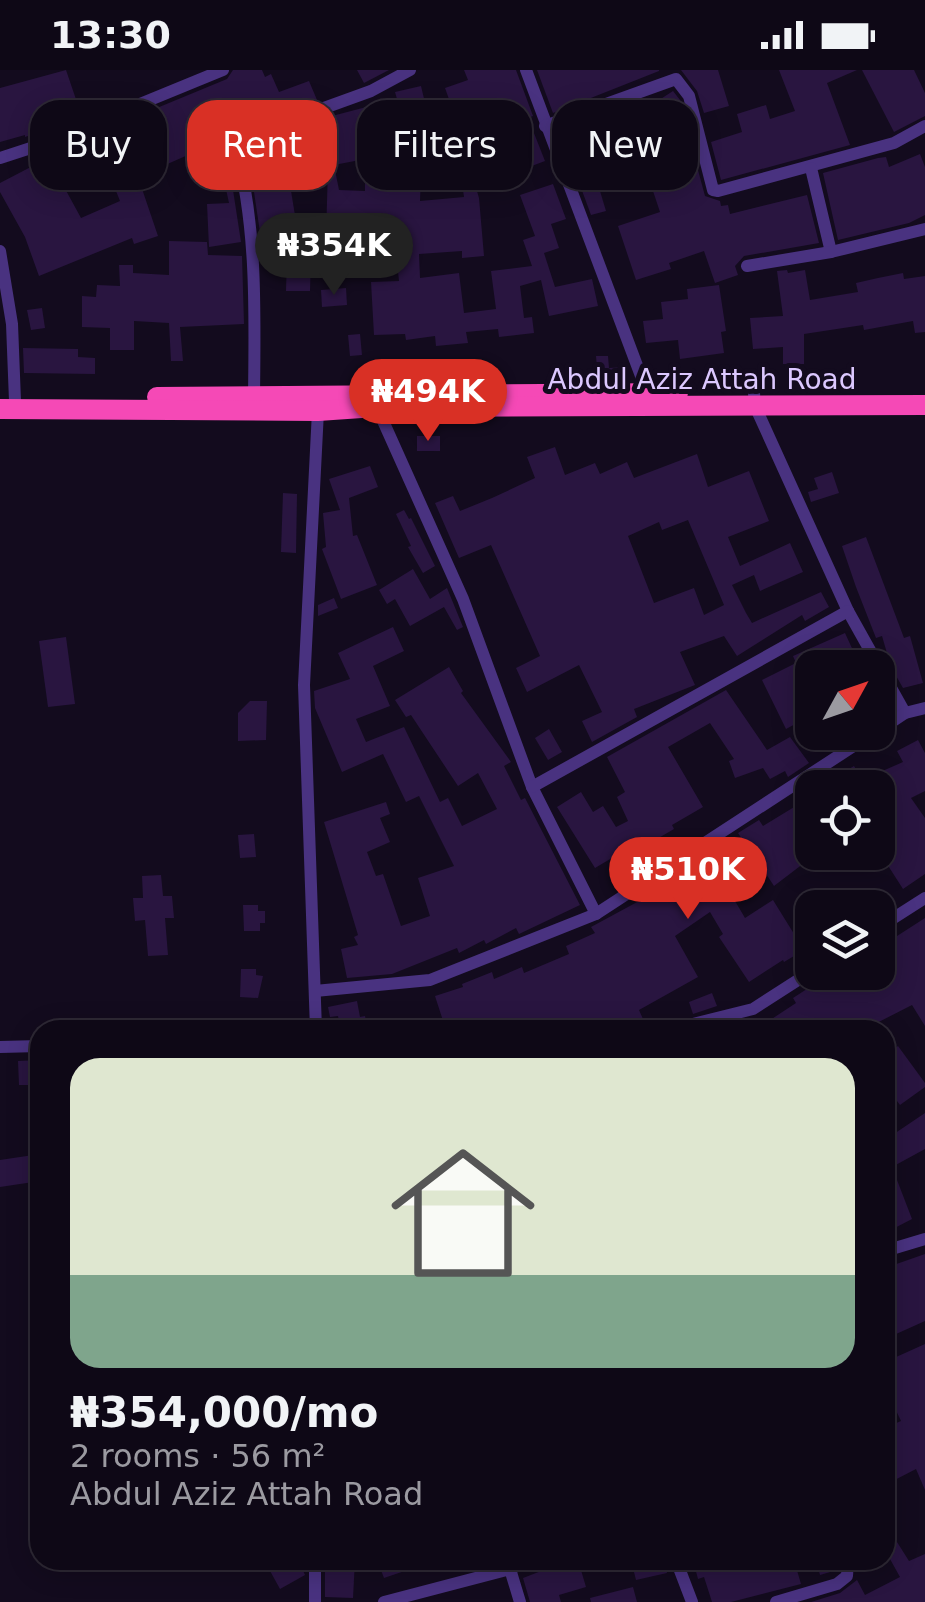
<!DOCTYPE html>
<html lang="en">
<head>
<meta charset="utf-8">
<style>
  :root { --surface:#0e0816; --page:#17111f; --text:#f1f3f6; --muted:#9b9aa1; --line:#2e2935; --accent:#d93025 }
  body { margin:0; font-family:"DejaVu Sans",sans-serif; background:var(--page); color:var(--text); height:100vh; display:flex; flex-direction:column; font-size:38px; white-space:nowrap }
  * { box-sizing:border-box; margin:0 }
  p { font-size:32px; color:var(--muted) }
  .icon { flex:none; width:55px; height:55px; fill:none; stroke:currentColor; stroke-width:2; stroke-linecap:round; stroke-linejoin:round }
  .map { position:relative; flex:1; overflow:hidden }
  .panel { position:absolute; left:30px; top:950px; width:865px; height:550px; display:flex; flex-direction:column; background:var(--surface); border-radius:30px; box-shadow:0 5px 25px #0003,0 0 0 2px var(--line) }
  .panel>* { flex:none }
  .banner { position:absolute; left:30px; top:30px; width:865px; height:90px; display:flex; gap:20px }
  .needle { width:65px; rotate:50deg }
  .tools { position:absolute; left:795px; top:580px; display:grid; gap:20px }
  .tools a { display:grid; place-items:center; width:100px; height:100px; border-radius:20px; background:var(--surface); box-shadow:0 5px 25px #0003,0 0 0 2px var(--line); font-size:50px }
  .price { position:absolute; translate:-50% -85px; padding:0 22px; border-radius:35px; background:var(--accent); color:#fff; font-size:32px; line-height:65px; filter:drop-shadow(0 2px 5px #0008) }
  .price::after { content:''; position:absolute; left:50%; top:60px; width:30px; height:22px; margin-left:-15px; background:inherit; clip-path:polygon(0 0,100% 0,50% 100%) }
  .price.on { background:#222; color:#fff }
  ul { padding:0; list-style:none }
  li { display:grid; align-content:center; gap:20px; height:530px; padding:0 40px }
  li+li { border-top:2px solid var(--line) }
  li span { display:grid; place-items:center; height:310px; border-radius:30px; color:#555 }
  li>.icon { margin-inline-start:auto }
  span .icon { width:180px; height:180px; fill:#fffc; stroke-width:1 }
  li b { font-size:42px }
  .tag { padding:0 35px; border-radius:30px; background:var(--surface); box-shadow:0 5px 25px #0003,0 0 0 2px var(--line); font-size:35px; line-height:90px }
  .tag.on { background:var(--accent); color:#fff }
  .status { display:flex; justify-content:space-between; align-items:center; height:70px; padding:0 50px; background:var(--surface); direction:ltr }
  .status svg { height:28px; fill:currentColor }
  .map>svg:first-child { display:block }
  .building { fill:#291540; fill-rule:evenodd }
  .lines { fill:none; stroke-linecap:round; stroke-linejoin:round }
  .minor { stroke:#493280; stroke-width:12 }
  .trunk { stroke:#f549b6; stroke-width:20 }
  .labels { text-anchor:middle; stroke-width:10; stroke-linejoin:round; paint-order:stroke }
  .street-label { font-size:28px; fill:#dcc8ff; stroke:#130b1e }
</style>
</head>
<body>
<div class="status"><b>13:30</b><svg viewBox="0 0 49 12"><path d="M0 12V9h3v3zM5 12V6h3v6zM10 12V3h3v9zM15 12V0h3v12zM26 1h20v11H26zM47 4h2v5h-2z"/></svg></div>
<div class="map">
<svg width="925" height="1532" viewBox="0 0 925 1532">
  <rect width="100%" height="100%" fill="#130b1e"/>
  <!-- building -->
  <g class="building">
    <polygon points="66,0 82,47 25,67 25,65 0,72 0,18"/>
    <polygon points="233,0 262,0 265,7 271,4 279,22 309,11 317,30 295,38 293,29 277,32 279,44 260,54 258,59 241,65 240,62 138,107 158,166 134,174 132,168 39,206 25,167 0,122 0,113 73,75 81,93 57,104 81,148 120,131 116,121 122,119 98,62 153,42 152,40 227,9"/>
    <polygon points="357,0 389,0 364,13"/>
    <polygon points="464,0 516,0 533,46 528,48 545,91 505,106 486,63 464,71 445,18 468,10"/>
    <polygon points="537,0 659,0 659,1 553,43"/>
    <polygon points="681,0 718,0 729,36 704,43 697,21"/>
    <polygon points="779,0 857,0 827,13 850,75 721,110 711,72 742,62 737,44 766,35 770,49 795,41"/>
    <polygon points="862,0 914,0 925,23 925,46 894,62"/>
    <path d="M421,16L436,79L458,76L462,98L421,104L420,131L464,127L462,113L474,111L479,128L484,186L462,188V181L419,184L420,208L459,203L464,243L496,239L491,201L532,196L523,170L535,166L520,125L553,114L566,149L551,154L559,178L544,183L555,217L592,209L598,236L549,246L541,210L520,216L524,248L532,247L534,263L499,267L498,259L466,262L468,273L436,276L435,266L406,270L405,264L374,265L371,212L399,211L393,155H353L352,167L326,166L328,97L309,101L301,64L335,56L332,46L397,29L395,22ZM395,73L394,108H365V121L339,120L334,95L365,89L364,81Z"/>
    <polygon points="673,21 680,30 684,47 675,51 687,80 692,78 705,126 720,131 721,136 728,135 730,144 807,125 819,173 744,186 735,196 738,205 715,213 704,181 669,193 671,199 636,210 618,156 660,142 645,97 641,98 632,71 666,60 653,34"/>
    <polygon points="585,71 606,141 591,145 566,77"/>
    <polygon points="920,84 925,97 925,145 909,153 838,170 823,103 878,88 886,87 889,97"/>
    <polygon points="286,90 298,164 261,169 250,95"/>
    <polygon points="229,94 241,172 209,177 207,134 229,133 221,96"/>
    <polygon points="169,171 207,172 208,185 242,186 244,254 180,257 183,291 171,291 169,253 134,251 134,280 110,280 110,258 82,257 82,226 96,227 97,215 120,216 119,195 133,195 133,203 169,205"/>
    <polygon points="287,188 311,188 310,221 286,221"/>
    <polygon points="787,200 788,203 805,200 810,230 858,222 856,213 878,208 903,203 904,209 925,206 925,262 915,263 913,251 864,260 863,255 804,264 804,294 783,294 783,277 753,279 750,248 783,246 777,201"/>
    <polygon points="719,215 726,261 721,262 724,283 680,289 678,270 646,273 643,251 663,249 661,232 688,229 687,219"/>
    <polygon points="346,218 347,235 322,237 321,220"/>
    <polygon points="42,238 45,258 31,260 27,240"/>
    <polygon points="360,264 362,285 350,286 348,265"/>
    <polygon points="23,278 78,279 78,287 95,288 95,304 24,303"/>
    <polygon points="596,286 608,286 609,298 627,297 628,309 598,310"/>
    <rect x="417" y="366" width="23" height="15"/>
    <path d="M555,377L565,405L595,393L600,404L627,392L634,408L697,384L708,417L749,401L769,451L728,467L740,496L790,473L803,502L760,521L754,505L732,515L746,543L752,553L821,522L829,537L805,551L802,545L737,586L724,566L680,582L695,615L634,639L637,647L592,672L582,651L602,642L579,595L527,622L516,598L540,586L491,475L459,488L435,433L453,426L460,441L492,428L535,408L527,387ZM688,450L724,535L704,545L694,518L654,533L628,466L659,452L662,460Z"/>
    <polygon points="370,396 378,417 349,428 353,466 357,465 377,515 341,529 322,479 326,477 323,443 340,440 329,409"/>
    <polygon points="832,402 839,423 811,432 808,422 818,419 814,408"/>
    <polygon points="283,423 297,424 296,483 281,482"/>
    <polygon points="404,440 409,449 411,448 435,496 423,503 408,477 411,476 396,444"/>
    <polygon points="866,467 904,568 910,566 923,613 903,618 891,597 882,566 876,568 856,517 842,476"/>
    <polygon points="413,499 430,529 447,518 463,557 457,560 444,537 410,556 395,529 387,534 379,520"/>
    <polygon points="334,528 338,538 318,546 318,535"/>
    <polygon points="393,557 404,581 373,596 390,636 356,649 366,672 404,657 440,732 448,728 462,756 497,739 478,703 458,716 411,645 406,647 395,630 449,597 463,621 461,623 511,692 504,696 521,730 525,728 580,835 519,864 516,858 486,874 484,870 459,883 457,878 392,904 347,908 341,879 358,875 354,867 358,865 324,752 386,732 390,744 380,748 390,772 367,782 376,806 383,804 401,856 430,846 418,808 454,796 419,726 406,732 383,684 342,702 315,638 314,621 350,609 338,583"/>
    <polygon points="845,563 861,598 812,598 812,645 786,659 762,610 796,593 793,586"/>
    <polygon points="66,567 75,634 48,637 39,571"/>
    <polygon points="726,620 767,680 790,667 809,693 788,707 785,701 770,709 763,698 735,708 729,691 734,689 710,653 668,677 703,737 672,755 674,759 626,787 622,782 595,798 557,737 581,722 593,742 603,736 616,757 628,751 617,727 625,722 607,687"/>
    <polygon points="250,631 267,631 266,670 238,671 238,643"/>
    <polygon points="549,659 562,682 548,690 535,668"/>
    <polygon points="918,670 925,683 925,721 911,728 925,748 925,804 903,819 878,780 878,718 812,718 812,787 774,816 755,787 721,807 745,848 773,830 804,880 784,892 783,890 749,912 719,867 723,864 710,842 675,866 698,907 639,940 643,949 613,960 600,960 598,955 587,960 446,960 435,926 463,917 462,914 492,902 494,909 522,897 524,903 569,884 566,876 595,863 591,857 652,824 651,822 709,782 712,789 744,772 738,763 759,750 763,756 804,731 799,723 822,708 825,713 854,696 862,710 903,692 897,681"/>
    <polygon points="254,764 256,787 240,788 238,765"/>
    <polygon points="161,805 163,826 172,826 174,848 165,848 168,885 148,886 145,850 135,851 133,828 143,828 142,806"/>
    <polygon points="843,818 855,833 849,838 819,838"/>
    <polygon points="243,835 258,835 258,841 265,841 265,853 260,853 260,861 244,861"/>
    <polygon points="925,848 925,956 912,935 863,960 755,960 796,933 793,928 833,902 878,902 878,885 886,879 883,875"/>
    <polygon points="241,899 256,899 256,905 263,906 258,928 240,927"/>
    <polygon points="712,923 717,936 693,944 689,932"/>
    <polygon points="357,931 360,947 365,946 368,960 341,960 338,946 330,947 328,937"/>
    <polygon points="898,976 925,1013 925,1017 900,1035 885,1015 885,986"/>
    <polygon points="40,990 40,1015 19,1015 18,991"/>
    <polygon points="925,1043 925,1079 892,1097 912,1149 885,1163 885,1070"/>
    <polygon points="40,1084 40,1111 0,1117 0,1090"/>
    <polygon points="925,1184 925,1251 885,1269 885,1198"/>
    <polygon points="925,1274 925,1420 916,1399 885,1415 885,1358 901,1351 885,1317 885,1292"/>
    <polygon points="885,1453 909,1491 925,1484 925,1532 811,1532 840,1523 857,1510 865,1525 900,1507 885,1480"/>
    <polygon points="264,1490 298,1490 305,1505 280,1519"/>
    <polygon points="325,1490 355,1490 353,1528 325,1527"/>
    <polygon points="377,1490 431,1490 431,1492 384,1508"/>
    <polygon points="555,1490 578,1490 586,1517 559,1525 561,1532 530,1532 523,1508 557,1495"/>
    <polygon points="640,1490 664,1490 667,1503 636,1510 633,1498 642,1496"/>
    <polygon points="693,1490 794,1490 801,1514 731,1532 712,1532 704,1507 698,1509"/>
    <polygon points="816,1490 838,1490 837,1500 820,1505"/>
    <polygon points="633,1517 637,1532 591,1532 590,1528"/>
  </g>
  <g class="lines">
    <!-- minor -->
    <g class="minor">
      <polyline points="526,0 647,322"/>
      <polyline points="545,56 676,9 689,26 713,120 718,121 894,73 925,56"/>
      <path d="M236,78C257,157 255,242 254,325"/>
      <polyline points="0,88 40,75 223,0"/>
      <polyline points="202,88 263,68 277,55 371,21 410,0"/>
      <polyline points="811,98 831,182"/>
      <polyline points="0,181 12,254 15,331"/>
      <polyline points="747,196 831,182 925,159"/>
      <polyline points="754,323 755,336 848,541 905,643"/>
      <polyline points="375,333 463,529 532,717 596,844"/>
      <polyline points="878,661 905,643 925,638"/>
      <polyline points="532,717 848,541"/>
      <polyline points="878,858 925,828"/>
      <polyline points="315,921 430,910 596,844 875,662"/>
      <polyline points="316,960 304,615 318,341"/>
      <polyline points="669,960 753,939 812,901"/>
      <polyline points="0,977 40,976"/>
      <polyline points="885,1181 925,1169"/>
      <polyline points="676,1490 692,1532"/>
      <polyline points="510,1499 520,1532"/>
      <polyline points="315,1532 315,1490"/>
      <polyline points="384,1532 510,1499 529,1490"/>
      <polyline points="776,1532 837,1514 847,1506 848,1490"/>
    </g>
    <!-- trunk -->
    <g class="trunk">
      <polyline points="157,327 678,323"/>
      <polyline points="0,339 318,341 376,337 925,335"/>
    </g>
  </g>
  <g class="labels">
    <!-- street labels -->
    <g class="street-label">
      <text x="702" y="319">Abdul Aziz Attah Road</text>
    </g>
  </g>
</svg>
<div class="tools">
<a><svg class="needle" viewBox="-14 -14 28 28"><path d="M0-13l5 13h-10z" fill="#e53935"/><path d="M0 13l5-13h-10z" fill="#9b9aa1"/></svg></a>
<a><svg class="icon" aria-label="locate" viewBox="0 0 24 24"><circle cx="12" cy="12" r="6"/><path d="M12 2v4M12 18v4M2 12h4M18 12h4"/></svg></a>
<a><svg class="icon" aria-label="layers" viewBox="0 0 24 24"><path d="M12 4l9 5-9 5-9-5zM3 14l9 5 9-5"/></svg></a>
</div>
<b class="price on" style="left:334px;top:228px">₦354K</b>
<b class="price" style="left:428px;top:374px">₦494K</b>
<b class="price" style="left:688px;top:852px">₦510K</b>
<div class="banner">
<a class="tag">Buy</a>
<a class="tag on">Rent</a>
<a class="tag">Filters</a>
<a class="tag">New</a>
</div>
<section class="panel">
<ul>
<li><span style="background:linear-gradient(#dfe7d0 70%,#7fa58c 0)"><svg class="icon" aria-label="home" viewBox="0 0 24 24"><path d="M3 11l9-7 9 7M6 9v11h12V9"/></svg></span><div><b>₦354,000/mo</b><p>2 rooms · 56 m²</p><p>Abdul Aziz Attah Road</p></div></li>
</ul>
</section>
</div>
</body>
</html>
